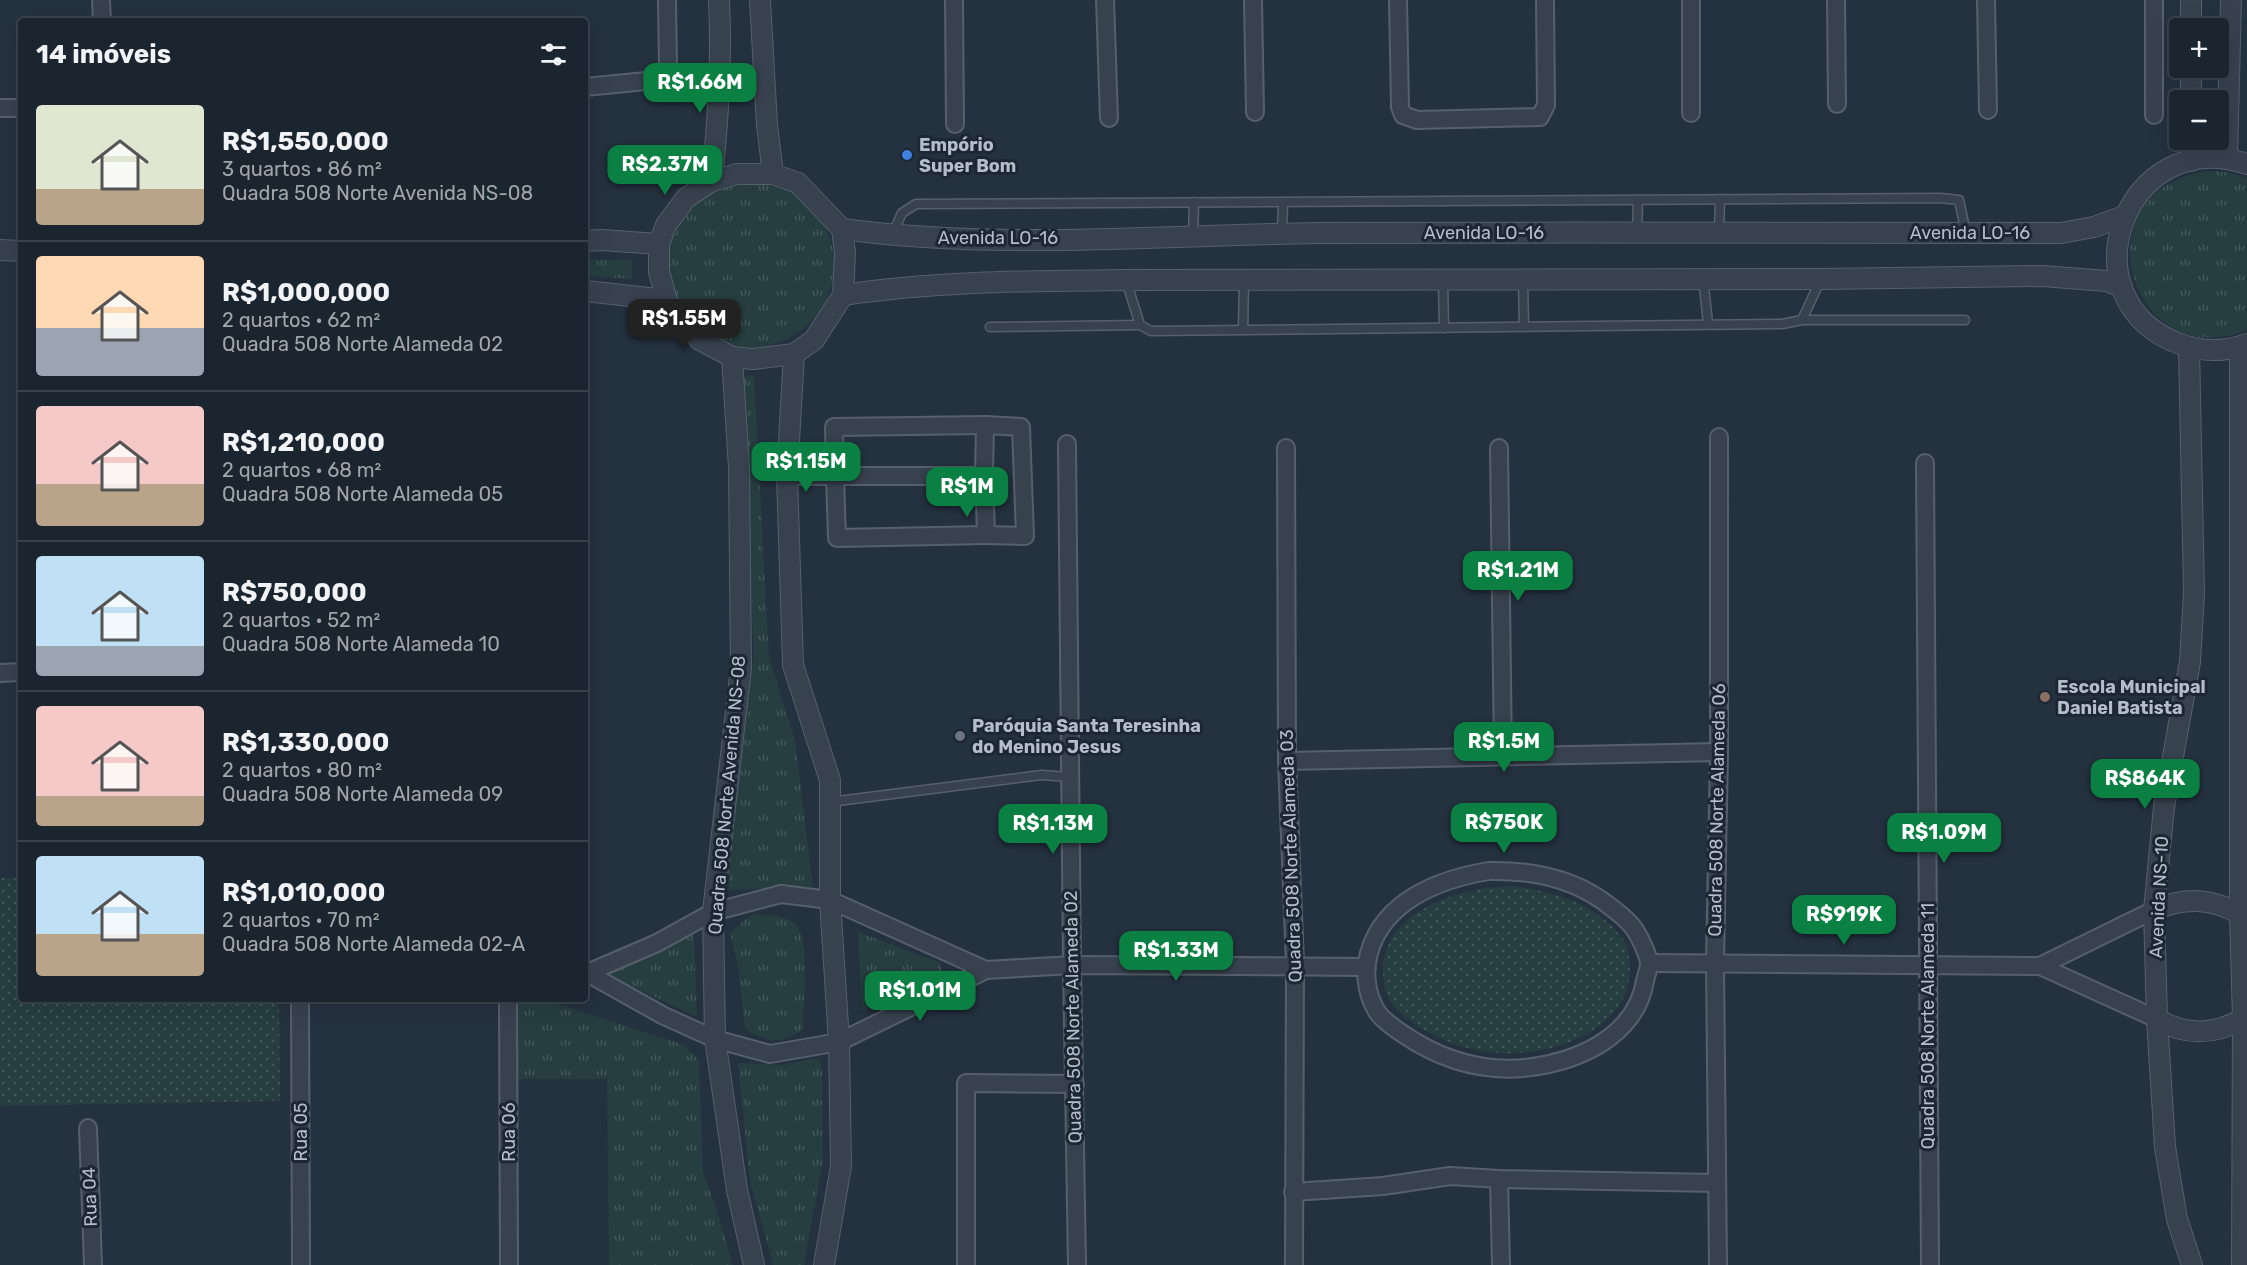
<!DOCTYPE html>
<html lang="pt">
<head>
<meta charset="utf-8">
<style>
  :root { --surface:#1b252f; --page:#28313b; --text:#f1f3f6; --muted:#a0a5aa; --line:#39424b; --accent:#0b8043 }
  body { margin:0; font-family:Rubik,sans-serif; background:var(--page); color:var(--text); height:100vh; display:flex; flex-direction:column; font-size:22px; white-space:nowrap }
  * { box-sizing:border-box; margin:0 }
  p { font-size:20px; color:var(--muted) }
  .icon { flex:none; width:33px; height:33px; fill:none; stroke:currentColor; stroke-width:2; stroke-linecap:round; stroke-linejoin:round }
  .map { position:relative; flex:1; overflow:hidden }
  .panel { position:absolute; left:18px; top:18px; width:570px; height:984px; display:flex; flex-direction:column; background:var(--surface); border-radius:6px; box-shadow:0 6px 24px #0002,0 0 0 2px var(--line) }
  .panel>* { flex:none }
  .fabs { position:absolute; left:2169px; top:18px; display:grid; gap:12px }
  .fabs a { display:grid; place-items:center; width:60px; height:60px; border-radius:6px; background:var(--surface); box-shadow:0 6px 24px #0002,0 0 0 2px var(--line); font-size:30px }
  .price { position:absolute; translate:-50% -51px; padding:0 14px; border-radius:12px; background:var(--accent); color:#fff; font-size:20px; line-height:39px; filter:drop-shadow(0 2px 3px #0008) }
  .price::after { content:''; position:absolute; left:50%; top:36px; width:18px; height:14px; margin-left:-9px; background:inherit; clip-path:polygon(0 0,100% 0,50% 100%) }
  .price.selected { background:#222; color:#fff }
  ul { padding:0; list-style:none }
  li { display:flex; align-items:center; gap:18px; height:150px; padding:0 18px }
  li+li { border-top:2px solid var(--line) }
  li span { display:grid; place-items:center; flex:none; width:168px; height:120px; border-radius:6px; color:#555 }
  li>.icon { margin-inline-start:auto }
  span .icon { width:72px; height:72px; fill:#fffc; stroke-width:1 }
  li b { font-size:26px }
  h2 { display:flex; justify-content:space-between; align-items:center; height:72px; padding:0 18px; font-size:26px }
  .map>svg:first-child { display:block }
  .grass { fill:url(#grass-tufts) }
  .park { fill:url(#park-dots) }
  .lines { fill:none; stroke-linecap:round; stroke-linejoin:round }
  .service-casing { stroke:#56606d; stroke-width:11 }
  .minor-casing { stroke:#56606d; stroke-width:20 }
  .tertiary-casing { stroke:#56606d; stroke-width:22 }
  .service { stroke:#38424f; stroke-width:8 }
  .minor { stroke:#38424f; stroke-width:16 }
  .tertiary { stroke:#38424f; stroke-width:20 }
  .shop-dot { fill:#3f7fe0; stroke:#1d2734; stroke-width:2 }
  .education-dot { fill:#8d6e63; stroke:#1d2734; stroke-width:2 }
  .worship-dot { fill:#6b7280; stroke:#1d2734; stroke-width:2 }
  .labels { text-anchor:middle; stroke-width:6; stroke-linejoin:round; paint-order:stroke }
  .poi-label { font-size:18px; font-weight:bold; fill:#b4bdca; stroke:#1d2734; text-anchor:start }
  .street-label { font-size:18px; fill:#b4bdca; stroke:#1d2734 }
</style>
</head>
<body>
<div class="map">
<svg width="2247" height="1265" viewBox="0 0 2247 1265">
  <defs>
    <pattern id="grass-tufts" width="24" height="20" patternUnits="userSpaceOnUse" patternTransform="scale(1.5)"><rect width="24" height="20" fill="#263e40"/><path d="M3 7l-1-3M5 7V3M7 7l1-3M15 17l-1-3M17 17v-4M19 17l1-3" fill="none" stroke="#43585a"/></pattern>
    <pattern id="park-dots" width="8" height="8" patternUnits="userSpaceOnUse" patternTransform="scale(1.5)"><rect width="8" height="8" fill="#263e40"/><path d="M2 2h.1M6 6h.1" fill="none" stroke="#43585a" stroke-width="1.8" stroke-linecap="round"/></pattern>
  </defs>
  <rect width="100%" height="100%" fill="#24313f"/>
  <!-- grass -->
  <g class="grass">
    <path d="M2210,171L2226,172L2247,178V330C2127,377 2075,187 2210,171Z"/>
    <circle cx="751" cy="264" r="83"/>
    <polygon points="585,260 632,260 632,279 585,276"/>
    <polygon points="754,376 769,658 795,740 813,887 729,890 729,827 738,753 754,657 742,377"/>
    <path d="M752,914C766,915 787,914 797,926C810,941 803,1007 803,1029C780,1045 768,1043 745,1029L738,966L730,933Z"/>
    <polygon points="858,932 941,963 942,979 862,1010"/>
    <polygon points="694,934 697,1017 608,975"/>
    <polygon points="522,999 542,999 682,1044 699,1060 703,1173 717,1210 733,1265 609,1265 607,1079 516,1079 518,1002"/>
    <polygon points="819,1058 822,1070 823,1160 804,1265 773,1265 750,1181 738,1063 781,1065"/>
  </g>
  <!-- park -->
  <g class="park">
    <polygon points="0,878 21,878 21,999 279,999 280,1101 0,1106"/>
    <path d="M1511,886C1551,890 1598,904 1623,939C1629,947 1630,960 1630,969C1630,1011 1594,1035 1558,1046C1533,1053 1507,1056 1482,1051C1458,1047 1435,1038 1415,1024C1396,1011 1384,999 1383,974C1381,910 1461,887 1511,886Z"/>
  </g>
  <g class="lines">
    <defs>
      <g id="service">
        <polyline points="893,233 902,213 916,204 1940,198 1959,200 1966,233"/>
        <polyline points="1637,233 1638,200"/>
        <polyline points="1719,233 1720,199"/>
        <polyline points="1282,234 1283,202"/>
        <polyline points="1193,236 1194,202"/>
        <polyline points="1703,278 1708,323"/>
        <polyline points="1126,280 1140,325 1151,331 1782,324 1802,320 1820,281"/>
        <polyline points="1443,280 1444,328"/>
        <polyline points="1523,280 1524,327"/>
        <polyline points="1802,320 1965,320"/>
        <polyline points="990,327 1140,325"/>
        <polyline points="1243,330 1244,281"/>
        <polyline points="830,802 1041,775 1070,777"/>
      </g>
      <g id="minor">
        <polyline points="101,0 102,21"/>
        <polyline points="954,0 955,124"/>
        <polyline points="1105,0 1109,118"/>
        <polyline points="1253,0 1255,112"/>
        <polyline points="1398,0 1400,107 1403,115 1417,120 1540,117 1546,105 1545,0"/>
        <polyline points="1691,0 1691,113"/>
        <polyline points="1836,0 1837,104"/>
        <polyline points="1986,0 1988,110"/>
        <polyline points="2154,0 2154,115"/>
        <polyline points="585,87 646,81 661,77 668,67 667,0"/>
        <polyline points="0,108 21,108"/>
        <polyline points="985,425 1021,427 1025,536 986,535"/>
        <polyline points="1067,444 1072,965 1077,1265"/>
        <polyline points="1286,448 1287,761 1295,965 1294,1265"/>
        <polyline points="1499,448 1503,756"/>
        <polyline points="1925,463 1930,1265"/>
        <polyline points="787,476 835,476 834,427 985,425 984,476"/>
        <polygon points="835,476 984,476 986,535 837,538"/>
        <polyline points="0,673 21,672"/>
        <polyline points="1287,761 1719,752"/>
        <path d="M1489,871C1534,870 1577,879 1612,908C1620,914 1629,921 1635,930C1640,938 1648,954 1649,963C1649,969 1646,976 1645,981C1637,1029 1593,1054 1549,1064C1496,1076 1447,1064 1403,1034C1394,1028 1381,1019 1376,1010C1366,993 1364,971 1369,953C1384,900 1440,879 1489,871Z"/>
        <polyline points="1649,963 2040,966 2157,1019"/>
        <polyline points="2040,966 2154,910"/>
        <polyline points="585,974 657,943 713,912 781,894 830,900 986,970"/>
        <polyline points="589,974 664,1016 715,1039 770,1054 839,1042 986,970 1072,965 1366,967"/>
        <polyline points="300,999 301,1265"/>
        <polyline points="508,999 509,1265"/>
        <polyline points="88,1128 93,1265"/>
        <polyline points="1499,1179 1501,1265"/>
        <polyline points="1293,1192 1383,1186 1450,1176 1499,1179 1717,1183"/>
        <polyline points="966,1265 966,1083 1075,1084"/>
        <polyline points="1718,1265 1715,962 1719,752 1719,437"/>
      </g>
      <g id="tertiary">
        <polyline points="760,0 767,125 773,174"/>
        <polyline points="2191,0 2191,28"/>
        <polyline points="2191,68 2191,100"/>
        <polyline points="2191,140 2191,161"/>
        <polyline points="2227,159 2231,0"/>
        <path d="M2247,164C2124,123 2062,301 2180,344C2202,352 2225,352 2247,344"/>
        <polygon points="737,174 773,174 798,183 842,229 845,253 843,295 814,340 794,354 753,359 732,357 700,340 677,315 667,300 659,272 659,244 666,225 686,198 712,181"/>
        <path d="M712,181C718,119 722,62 719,0"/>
        <path d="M842,229C998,250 1162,235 1320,233C1567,232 1814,233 2061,233L2094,227L2124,216"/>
        <polyline points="585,241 601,240 659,244"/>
        <polyline points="0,250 21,251"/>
        <polyline points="585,291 667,300"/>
        <path d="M843,295C937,281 1032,281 1126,280L1821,279L2042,276L2107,281L2122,287"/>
        <polyline points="2189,347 2194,593 2190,662 2164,807 2154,910 2157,1019 2165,1147 2177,1219 2192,1265"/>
        <polyline points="2240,347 2240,914 2243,1019 2242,1265"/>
        <polyline points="794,354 787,476 793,665 830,780 830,900 839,1042 841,1166 824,1265"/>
        <polyline points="732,357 739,468 741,668 713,912 715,1039 737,1190 754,1265"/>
        <path d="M2154,910C2185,897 2211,898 2240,914"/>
        <path d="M2157,1019C2186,1036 2214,1035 2243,1019"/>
      </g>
    </defs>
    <!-- service casing -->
    <use href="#service" class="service-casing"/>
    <!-- minor casing -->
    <use href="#minor" class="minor-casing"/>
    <!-- tertiary casing -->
    <use href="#tertiary" class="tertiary-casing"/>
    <!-- service -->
    <use href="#service" class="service"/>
    <!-- minor -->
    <use href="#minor" class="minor"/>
    <!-- tertiary -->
    <use href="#tertiary" class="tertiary"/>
  </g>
  <!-- markers -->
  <circle class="shop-dot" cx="907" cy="155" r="6"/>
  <circle class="education-dot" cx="2045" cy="697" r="6"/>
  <circle class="worship-dot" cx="960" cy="736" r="6"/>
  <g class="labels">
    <!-- poi labels -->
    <g class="poi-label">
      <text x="919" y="151">Empório<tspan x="919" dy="21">Super Bom</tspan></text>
      <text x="2057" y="693">Escola Municipal<tspan x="2057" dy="21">Daniel Batista</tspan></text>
      <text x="972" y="732">Paróquia Santa Teresinha<tspan x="972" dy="21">do Menino Jesus</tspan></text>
    </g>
    <!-- street labels -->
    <g class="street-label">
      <text x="1484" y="239">Avenida LO-16</text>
      <text x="1970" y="239">Avenida LO-16</text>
      <text x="998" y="244">Avenida LO-16</text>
      <text transform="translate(727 795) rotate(-85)" y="6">Quadra 508 Norte Avenida NS-08</text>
      <text transform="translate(1717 810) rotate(-89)" y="6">Quadra 508 Norte Alameda 06</text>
      <text transform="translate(1291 856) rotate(-92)" y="6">Quadra 508 Norte Alameda 03</text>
      <text transform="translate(2159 897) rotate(-87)" y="6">Avenida NS-10</text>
      <text transform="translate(1073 1017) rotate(-91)" y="6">Quadra 508 Norte Alameda 02</text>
      <text transform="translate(1928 1026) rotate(-90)" y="6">Quadra 508 Norte Alameda 11</text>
      <text transform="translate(301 1132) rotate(-90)" y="6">Rua 05</text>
      <text transform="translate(509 1132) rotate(-90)" y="6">Rua 06</text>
      <text transform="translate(90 1197) rotate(-92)" y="6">Rua 04</text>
    </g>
  </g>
</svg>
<div class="fabs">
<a>+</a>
<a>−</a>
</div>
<b class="price" style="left:700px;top:114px">R$1.66M</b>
<b class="price" style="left:665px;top:196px">R$2.37M</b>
<b class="price selected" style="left:684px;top:350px">R$1.55M</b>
<b class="price" style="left:806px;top:493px">R$1.15M</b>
<b class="price" style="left:967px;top:518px">R$1M</b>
<b class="price" style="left:1518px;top:602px">R$1.21M</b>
<b class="price" style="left:1504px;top:773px">R$1.5M</b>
<b class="price" style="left:2145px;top:810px">R$864K</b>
<b class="price" style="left:1504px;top:854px">R$750K</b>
<b class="price" style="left:1053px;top:855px">R$1.13M</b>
<b class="price" style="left:1944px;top:864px">R$1.09M</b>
<b class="price" style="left:1844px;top:946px">R$919K</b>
<b class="price" style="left:1176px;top:982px">R$1.33M</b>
<b class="price" style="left:920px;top:1022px">R$1.01M</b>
<section class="panel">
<h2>14 imóveis<svg class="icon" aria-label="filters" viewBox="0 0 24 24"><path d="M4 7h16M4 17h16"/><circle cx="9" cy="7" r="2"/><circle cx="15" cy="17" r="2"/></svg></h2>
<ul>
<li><span style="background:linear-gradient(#dfe7d0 70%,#b9a48a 0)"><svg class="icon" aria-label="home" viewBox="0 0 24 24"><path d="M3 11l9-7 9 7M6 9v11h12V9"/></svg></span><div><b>R$1,550,000</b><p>3 quartos · 86 m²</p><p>Quadra 508 Norte Avenida NS-08</p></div></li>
<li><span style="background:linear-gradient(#ffd9b3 60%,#9aa5b1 0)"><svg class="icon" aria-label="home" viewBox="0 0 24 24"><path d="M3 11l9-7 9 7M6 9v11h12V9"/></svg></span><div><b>R$1,000,000</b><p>2 quartos · 62 m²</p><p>Quadra 508 Norte Alameda 02</p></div></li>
<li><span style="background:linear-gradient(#f6c9c9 65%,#b9a48a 0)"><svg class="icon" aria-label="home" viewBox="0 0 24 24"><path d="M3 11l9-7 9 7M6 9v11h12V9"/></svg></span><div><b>R$1,210,000</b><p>2 quartos · 68 m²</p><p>Quadra 508 Norte Alameda 05</p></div></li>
<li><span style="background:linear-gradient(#bfe0f5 75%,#9aa5b1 0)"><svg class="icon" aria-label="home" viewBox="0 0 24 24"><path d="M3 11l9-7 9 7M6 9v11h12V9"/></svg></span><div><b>R$750,000</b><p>2 quartos · 52 m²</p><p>Quadra 508 Norte Alameda 10</p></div></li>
<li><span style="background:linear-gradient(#f6c9c9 75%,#b9a48a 0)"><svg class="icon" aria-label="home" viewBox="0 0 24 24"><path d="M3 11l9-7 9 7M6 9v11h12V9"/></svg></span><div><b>R$1,330,000</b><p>2 quartos · 80 m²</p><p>Quadra 508 Norte Alameda 09</p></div></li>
<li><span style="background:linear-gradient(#bfe0f5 65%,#b9a48a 0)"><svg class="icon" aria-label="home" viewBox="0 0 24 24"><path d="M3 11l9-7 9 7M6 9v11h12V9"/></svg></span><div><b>R$1,010,000</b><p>2 quartos · 70 m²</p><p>Quadra 508 Norte Alameda 02-A</p></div></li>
</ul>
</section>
</div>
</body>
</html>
